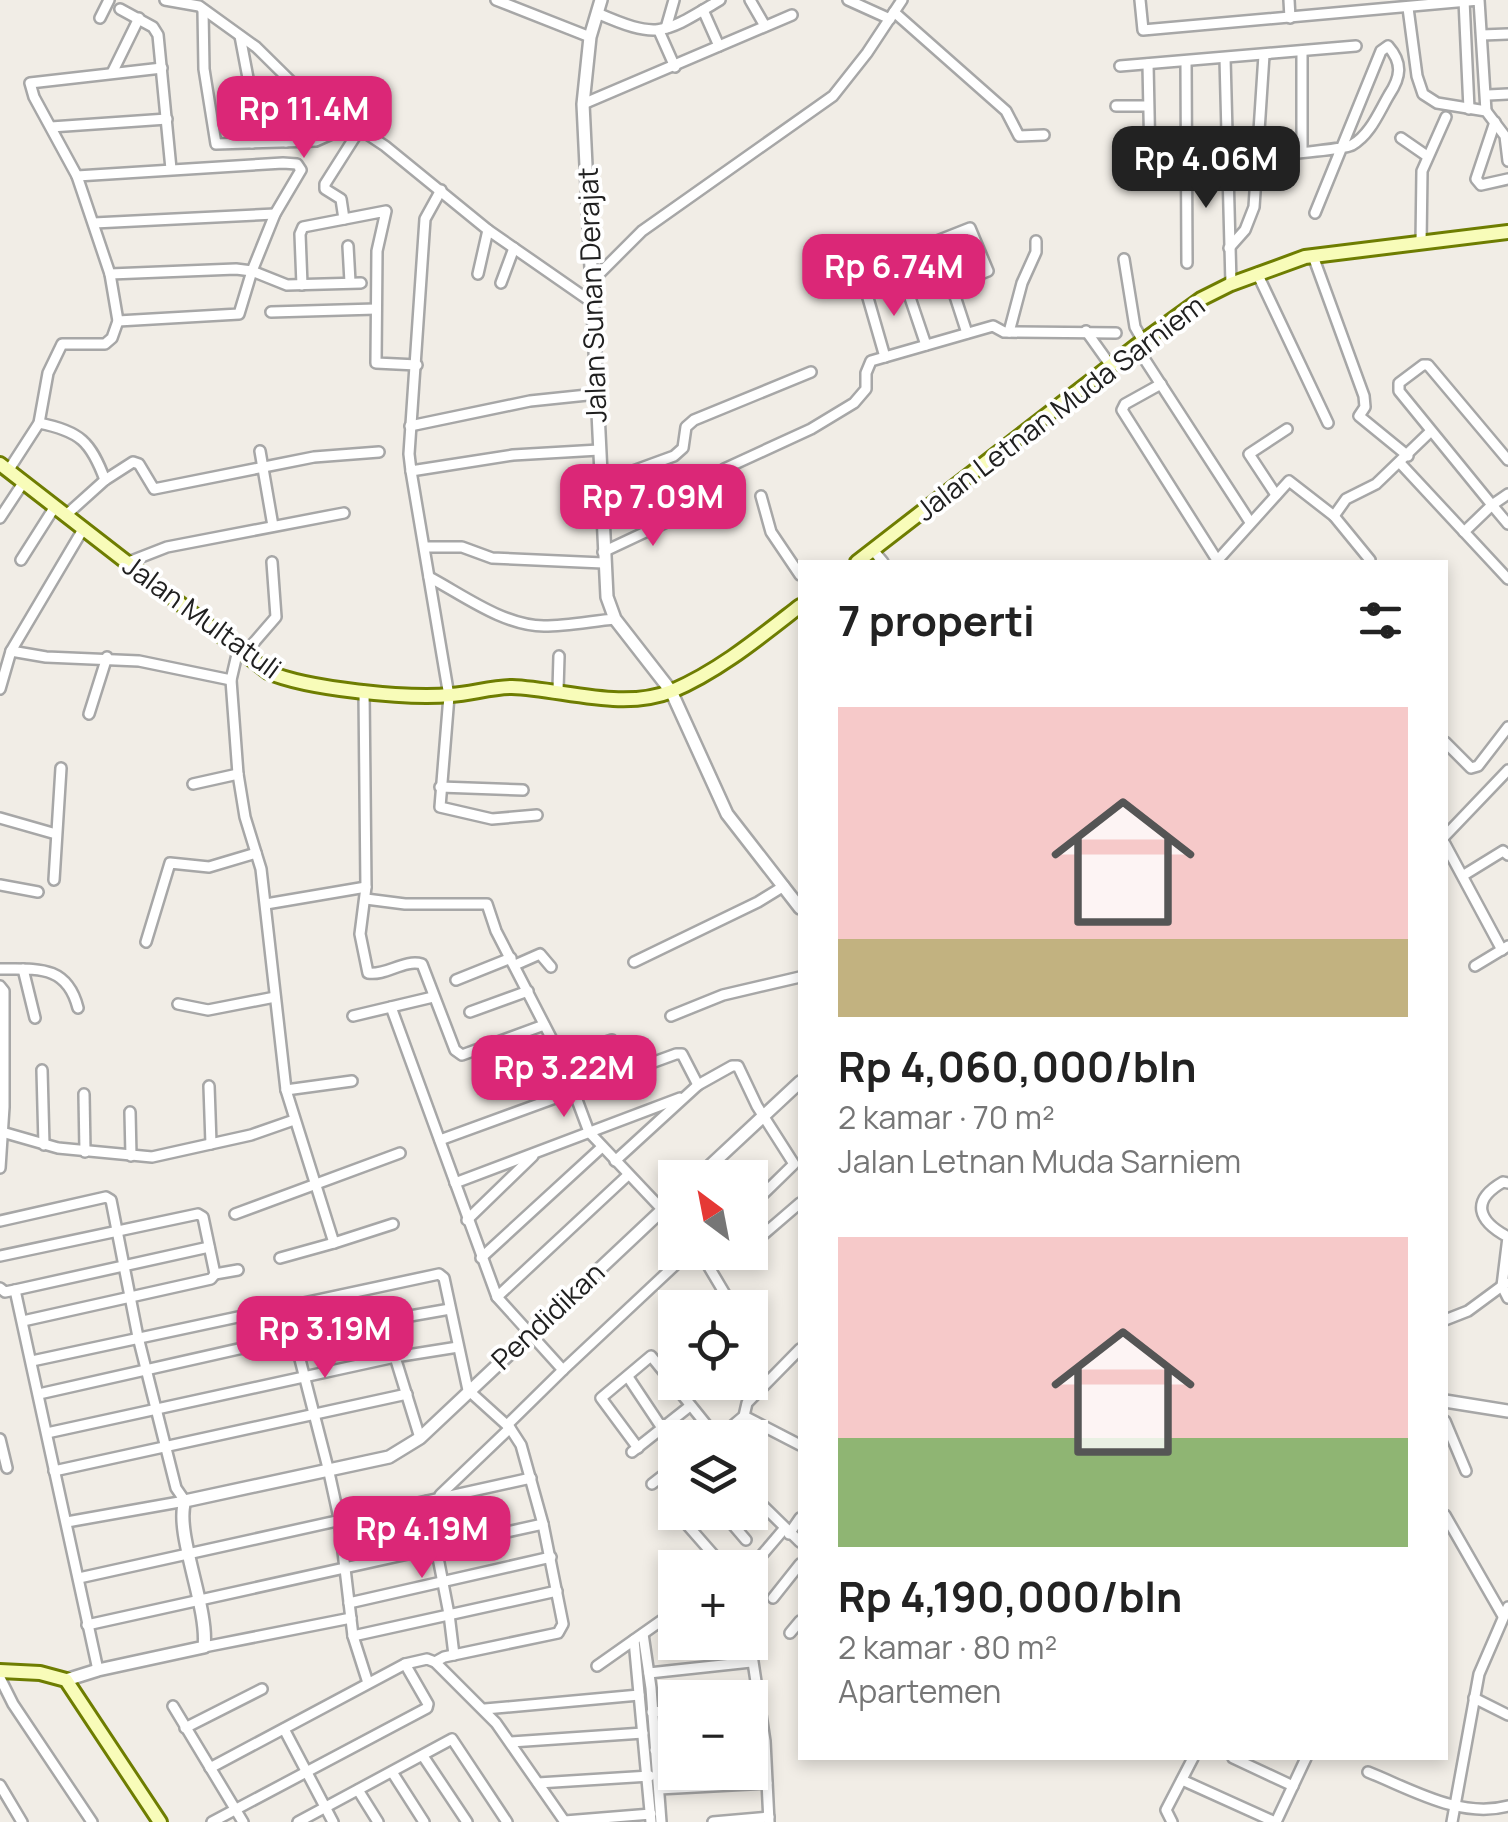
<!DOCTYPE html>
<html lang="id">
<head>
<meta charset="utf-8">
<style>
  :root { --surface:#fff; --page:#f2f2f2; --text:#222; --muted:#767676; --accent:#db2777 }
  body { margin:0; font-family:Manrope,sans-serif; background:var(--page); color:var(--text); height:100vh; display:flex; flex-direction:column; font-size:38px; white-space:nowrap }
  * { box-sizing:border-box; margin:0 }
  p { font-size:32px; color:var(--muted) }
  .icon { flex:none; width:55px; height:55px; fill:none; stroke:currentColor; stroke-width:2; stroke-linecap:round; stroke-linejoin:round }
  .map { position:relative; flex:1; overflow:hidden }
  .side { position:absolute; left:798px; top:560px; width:650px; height:1200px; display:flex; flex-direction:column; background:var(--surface); border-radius:0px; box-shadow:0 5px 15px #0003 }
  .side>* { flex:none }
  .needle { width:65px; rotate:328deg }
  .buttons { position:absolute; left:658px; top:1160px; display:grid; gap:20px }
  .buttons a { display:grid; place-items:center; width:110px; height:110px; border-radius:0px; background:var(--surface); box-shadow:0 5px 15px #0003; font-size:50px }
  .price { position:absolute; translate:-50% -85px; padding:0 22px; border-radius:20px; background:var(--accent); color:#fff; font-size:32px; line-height:65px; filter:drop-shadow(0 2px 5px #0008) }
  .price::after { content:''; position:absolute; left:50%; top:60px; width:30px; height:22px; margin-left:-15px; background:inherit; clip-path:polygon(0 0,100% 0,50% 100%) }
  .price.current { background:#222; color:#fff }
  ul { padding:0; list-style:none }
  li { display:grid; align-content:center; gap:20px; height:530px; padding:0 40px }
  li span { display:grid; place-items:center; height:310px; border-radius:0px; color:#555 }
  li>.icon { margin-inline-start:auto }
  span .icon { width:180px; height:180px; fill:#fffc; stroke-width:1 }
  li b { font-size:42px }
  h2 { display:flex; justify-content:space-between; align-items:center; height:120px; padding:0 40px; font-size:42px }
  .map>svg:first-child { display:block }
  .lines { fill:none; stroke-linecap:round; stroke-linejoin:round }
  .minor-casing { stroke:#a7a7a7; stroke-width:14 }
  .tertiary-casing { stroke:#a7a7a7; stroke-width:16 }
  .secondary-casing { stroke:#6e7d01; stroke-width:18 }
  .minor { stroke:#fff; stroke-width:9 }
  .tertiary { stroke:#fff; stroke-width:11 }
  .secondary { stroke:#f8fcb9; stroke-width:12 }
  .labels { text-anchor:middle; stroke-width:8; stroke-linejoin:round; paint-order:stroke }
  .street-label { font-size:28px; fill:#202020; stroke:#fff }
</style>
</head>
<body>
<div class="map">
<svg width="1508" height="1822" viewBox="0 0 1508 1822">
  <rect width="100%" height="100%" fill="#f1ede6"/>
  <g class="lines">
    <defs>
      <g id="minor">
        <polyline points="165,0 199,6 256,47 330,120 345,128 364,132 385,146 488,230 593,303"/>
        <polyline points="496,0 590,37"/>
        <polyline points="750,0 765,26"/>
        <polyline points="848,0 890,19"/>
        <polyline points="1140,0 1143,30 1479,0 1486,111"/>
        <polyline points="1289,0 1290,18"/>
        <polyline points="1464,0 1469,109"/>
        <polyline points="1408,8 1417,76 1423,94 1437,103 1486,111 1505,136 1508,161"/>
        <polyline points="120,9 153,27 158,35 171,169"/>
        <polyline points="203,10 204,69 216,144 316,141 345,128"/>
        <polyline points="703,10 719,46"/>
        <polyline points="894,12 1006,111 1019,136 1044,135"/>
        <path d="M597,13C659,40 663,34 720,0"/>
        <polyline points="100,18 109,0"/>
        <polyline points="666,28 674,0"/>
        <polyline points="659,31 675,67"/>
        <polyline points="1482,35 1508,34"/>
        <polyline points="240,36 252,99 252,143"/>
        <polyline points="1302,51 1302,152"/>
        <polyline points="1225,58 1231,284"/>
        <polyline points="1186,61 1187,263"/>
        <path d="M1148,64L1150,161C1167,164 1339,152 1352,145C1370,135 1379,112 1389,95C1401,77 1403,63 1388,46L1381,51L1315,213"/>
        <polyline points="1120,66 1356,46"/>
        <polyline points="112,73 139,18"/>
        <polyline points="1488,95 1508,94"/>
        <polyline points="252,99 286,142"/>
        <polyline points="583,104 792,15"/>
        <polyline points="1116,106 1148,106"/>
        <polyline points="1495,122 1476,179 1481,185 1508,179"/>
        <polyline points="51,127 167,119"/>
        <polyline points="1401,138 1427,156"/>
        <polyline points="77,176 283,163 297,164 301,170 275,214 252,271 239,314 118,321"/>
        <polyline points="441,190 425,219 409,454 411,471 513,455 599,450"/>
        <polyline points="344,219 341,199 325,189 325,184 358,132"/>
        <polyline points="94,223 275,214"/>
        <polyline points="937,241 967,333"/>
        <polyline points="1421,243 1422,171 1446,117"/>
        <polyline points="348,246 350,282"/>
        <polyline points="1229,248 1245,230 1254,207 1264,55"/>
        <polyline points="1313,256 1364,396 1365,407 1359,416 1408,456"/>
        <polyline points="1124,259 1135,327 1143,341"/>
        <polyline points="1257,273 1328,423"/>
        <polyline points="110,274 236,269 252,271 287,285 361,283"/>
        <polyline points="478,274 488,230"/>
        <polyline points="592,281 642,231 833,96 867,53 902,0"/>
        <polyline points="501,283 514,248"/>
        <polyline points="302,285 300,234 303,227 386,211 377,251 376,363 417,365"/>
        <polyline points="866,291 885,357"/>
        <polyline points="271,312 376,309"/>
        <polyline points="1086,331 1111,366"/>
        <polyline points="1009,332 1022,283 1036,252 1036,241"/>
        <polyline points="926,345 898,262 937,241 970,228 988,271 952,285"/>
        <polyline points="1136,346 1250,522"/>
        <polyline points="1161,384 1125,404 1122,410 1217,560"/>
        <path d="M39,423C80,431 91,442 105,480"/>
        <polyline points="410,426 530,401 597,394"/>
        <polyline points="260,451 273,526"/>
        <polyline points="1508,460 1428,365 1423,365 1399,383 1399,391 1492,505 1508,494"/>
        <polyline points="1401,464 1508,579"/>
        <polyline points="8,471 39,423 48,373 62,344 105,344 112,338 118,321 110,274 77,176 34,97 30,83 162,68"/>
        <polyline points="411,471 449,696 440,807 492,819 537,815"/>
        <polyline points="600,483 674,456 683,448 686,427 694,420 811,372"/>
        <polyline points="1276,495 1249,454 1287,429"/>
        <polyline points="761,496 771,532 800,575"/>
        <polyline points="65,516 105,480 133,462 139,464 154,489 314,457 379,452"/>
        <polyline points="1334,516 1370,560"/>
        <polyline points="0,518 23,483"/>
        <polyline points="1464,532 1492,505 1508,524"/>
        <polyline points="425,547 462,547 492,558 603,563"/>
        <polyline points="873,550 883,562"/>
        <polyline points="603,552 703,505 724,469 811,429 854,403 866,389 866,373 871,361 993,326 1004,332 1116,333"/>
        <polyline points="21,560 54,508"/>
        <polyline points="1216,562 1289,481 1334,516 1346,499 1376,484 1431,431"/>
        <polyline points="126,563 167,547 344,513"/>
        <path d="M429,577C463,595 504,626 544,626C568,626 592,621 615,619"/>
        <polyline points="238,650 231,680 238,774 245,817 261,869 286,1090 334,1243 393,1224"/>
        <polyline points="11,651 46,657 139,661 231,680"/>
        <polyline points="244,654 276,617 272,562"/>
        <polyline points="0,689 11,651 82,531"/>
        <polyline points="558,690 559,656"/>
        <path d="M364,691L366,887L360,934L368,973C386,976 404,959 422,964L455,1050L462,1055L544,1025"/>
        <polyline points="89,714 107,657"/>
        <polyline points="1445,742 1471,768 1478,766 1508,727"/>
        <polyline points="193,784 238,774"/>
        <polyline points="440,787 523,790"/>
        <polyline points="0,818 56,834"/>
        <polyline points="1445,836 1508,770"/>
        <polyline points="1445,844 1502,950"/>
        <polyline points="1464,875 1503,851 1508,855"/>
        <polyline points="54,880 61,768"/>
        <polyline points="0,885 38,892"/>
        <polyline points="366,899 405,904 487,904 496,931 561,1057 589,1132 675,1223"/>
        <polyline points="266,904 366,887"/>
        <polyline points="146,942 170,863 209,867 256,853"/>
        <polyline points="634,962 758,902 784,886"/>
        <polyline points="515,965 540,954 551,967"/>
        <polyline points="1475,966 1508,946"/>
        <path d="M0,969C38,969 67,965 78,1008"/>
        <polyline points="23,969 35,1018"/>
        <polyline points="456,980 511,958"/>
        <polyline points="0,986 4,991 4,1107 0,1168"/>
        <polyline points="178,1004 208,1010 275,997"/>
        <polyline points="391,1007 497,1297 563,1370 689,1252"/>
        <polyline points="470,1012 528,991"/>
        <polyline points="353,1016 433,997"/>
        <polyline points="671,1016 723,995 800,977"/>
        <polyline points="561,1057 612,1040"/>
        <polyline points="42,1070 44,1145"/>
        <polyline points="209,1086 211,1144"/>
        <polyline points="286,1090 352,1081"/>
        <polyline points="84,1094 85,1152"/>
        <polyline points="130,1112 131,1156"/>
        <polyline points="2,1132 58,1148 152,1157 251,1135 294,1120"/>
        <polyline points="440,1140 676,1054 682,1054 698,1085"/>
        <polyline points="615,1161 698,1085 732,1066 738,1066 757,1106 794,1164 750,1207"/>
        <polyline points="455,1183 680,1098"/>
        <path d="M1508,1183L1503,1182C1470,1201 1478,1221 1508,1237L1502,1286L1508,1298"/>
        <polyline points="235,1214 400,1153"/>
        <polyline points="467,1220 533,1156"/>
        <polyline points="0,1221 106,1197 111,1200 138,1337 176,1488 185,1501 67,1522"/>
        <polyline points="750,1246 800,1203"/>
        <polyline points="750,1251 760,1262"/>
        <polyline points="700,1252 725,1294 706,1308"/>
        <polyline points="0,1256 198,1214 203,1217 215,1274 211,1279 23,1321"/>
        <polyline points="280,1258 334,1243"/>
        <polyline points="481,1258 602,1147"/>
        <polyline points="215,1274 238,1270"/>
        <polyline points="0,1288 5,1292 15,1290 209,1247"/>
        <polyline points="15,1290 98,1670"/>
        <polyline points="497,1297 628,1175"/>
        <polyline points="286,1305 328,1468 339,1518 353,1636 368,1683"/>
        <polyline points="1445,1320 1468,1311 1506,1283"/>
        <polyline points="395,1357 420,1438"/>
        <polyline points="32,1361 439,1274 444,1278 468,1390 510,1428 521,1445 543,1524 563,1624 558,1633 444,1657 435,1662 427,1659 405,1664 210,1768"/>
        <polyline points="628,1377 662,1428"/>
        <polyline points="710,1382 712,1388"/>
        <polyline points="39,1394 296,1336 450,1309"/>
        <polyline points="744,1416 800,1445"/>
        <polyline points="1445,1421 1466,1471"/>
        <polyline points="507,1425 563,1370"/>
        <polyline points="47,1433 395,1357 458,1347"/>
        <polyline points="718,1438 744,1416 747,1403 800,1349"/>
        <polyline points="0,1439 7,1468"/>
        <polyline points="638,1448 601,1398 651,1356 717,1438"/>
        <polyline points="632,1452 690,1406"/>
        <polyline points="54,1471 407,1394"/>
        <polyline points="652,1484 675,1466"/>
        <polyline points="750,1493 800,1542"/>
        <polyline points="440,1495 510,1428"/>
        <polyline points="427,1501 449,1614 454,1655"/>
        <polyline points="676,1512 725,1568"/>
        <polyline points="722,1512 746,1540"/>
        <polyline points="1445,1515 1503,1616"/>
        <polyline points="789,1534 800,1518"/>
        <polyline points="750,1569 784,1529"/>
        <polyline points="79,1578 531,1478"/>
        <polyline points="773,1598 800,1564"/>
        <polyline points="349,1603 551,1557"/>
        <polyline points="87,1625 543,1524"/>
        <polyline points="790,1633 800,1621"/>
        <polyline points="643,1634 651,1688 661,1822"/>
        <polyline points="353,1636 557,1591"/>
        <polyline points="634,1640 651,1822"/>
        <polyline points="750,1642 765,1741 769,1822"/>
        <polyline points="204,1647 351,1618"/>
        <polyline points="435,1662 496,1723 565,1822"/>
        <polyline points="597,1666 675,1611"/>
        <polyline points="649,1673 751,1662"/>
        <polyline points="0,1678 13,1704 92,1822"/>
        <polyline points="1474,1698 1508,1715"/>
        <polyline points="173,1706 243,1822"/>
        <polyline points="485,1709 639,1695"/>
        <polyline points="652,1712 675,1710"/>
        <polyline points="185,1728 262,1689"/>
        <polyline points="284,1729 333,1822"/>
        <polyline points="511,1742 643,1733"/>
        <polyline points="655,1750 675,1748"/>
        <polyline points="423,1756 467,1822"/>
        <polyline points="1233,1758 1293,1786"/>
        <polyline points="392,1772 424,1822"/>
        <path d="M1368,1772C1411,1789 1460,1819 1508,1806"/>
        <polyline points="1182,1780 1275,1822"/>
        <polyline points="538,1783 650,1776"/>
        <polyline points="0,1785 22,1822"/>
        <polyline points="659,1789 767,1783"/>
        <polyline points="358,1790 378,1822"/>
        <polyline points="565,1821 651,1814"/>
        <polyline points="212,1822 427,1708 428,1704 405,1664"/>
        <polyline points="298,1822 452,1739 507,1822"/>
        <polyline points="713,1822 769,1817"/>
        <polyline points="1172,1822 1166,1810 1193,1758"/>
        <polyline points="1276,1822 1306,1758"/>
        <polyline points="1452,1822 1479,1674 1508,1607"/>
      </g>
      <g id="tertiary">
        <polyline points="601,0 590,37 583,104 607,597 615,619 671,691 727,814 800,908"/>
        <polyline points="697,1178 800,1082"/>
        <polyline points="1445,1401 1508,1411"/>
        <path d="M66,1680L98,1670L204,1647C209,1608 174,1532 185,1501L389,1457L420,1438L675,1198"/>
      </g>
      <g id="secondary">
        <path d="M0,464L268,672C307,689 408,699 451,695C471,694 491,687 512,687C563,689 622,711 672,691C719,671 760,637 800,606"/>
        <polyline points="857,562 1136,346 1201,299 1231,284 1305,257 1508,232"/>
        <polyline points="0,1671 40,1673 66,1680 160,1822"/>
      </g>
    </defs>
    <!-- minor casing -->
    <use href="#minor" class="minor-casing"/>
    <!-- tertiary casing -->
    <use href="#tertiary" class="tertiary-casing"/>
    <!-- secondary casing -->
    <use href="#secondary" class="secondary-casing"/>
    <!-- minor -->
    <use href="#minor" class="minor"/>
    <!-- tertiary -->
    <use href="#tertiary" class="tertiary"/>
    <!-- secondary -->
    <use href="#secondary" class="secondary"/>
  </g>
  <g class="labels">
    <!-- street labels -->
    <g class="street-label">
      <text transform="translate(592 295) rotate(-92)" y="10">Jalan Sunan Derajat</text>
      <text transform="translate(1060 408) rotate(-37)" y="10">Jalan Letnan Muda Sarniem</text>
      <text transform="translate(202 617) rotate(36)" y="10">Jalan Multatuli</text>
      <text transform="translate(548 1316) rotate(-43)" y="10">Pendidikan</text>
    </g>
  </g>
</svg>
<div class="buttons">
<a><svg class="needle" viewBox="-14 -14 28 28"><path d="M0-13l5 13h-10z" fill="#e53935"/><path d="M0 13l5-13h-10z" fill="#767676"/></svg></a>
<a><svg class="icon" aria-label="locate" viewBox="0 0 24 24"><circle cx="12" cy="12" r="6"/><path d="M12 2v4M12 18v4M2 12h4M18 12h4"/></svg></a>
<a><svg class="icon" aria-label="layers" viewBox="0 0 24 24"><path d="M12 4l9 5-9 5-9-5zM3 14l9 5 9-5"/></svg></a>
<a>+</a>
<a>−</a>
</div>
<b class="price" style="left:304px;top:161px">Rp 11.4M</b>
<b class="price current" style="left:1206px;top:211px">Rp 4.06M</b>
<b class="price" style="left:894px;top:319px">Rp 6.74M</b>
<b class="price" style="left:653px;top:549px">Rp 7.09M</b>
<b class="price" style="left:564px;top:1120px">Rp 3.22M</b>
<b class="price" style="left:325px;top:1381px">Rp 3.19M</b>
<b class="price" style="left:422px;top:1581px">Rp 4.19M</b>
<section class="side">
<h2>7 properti<svg class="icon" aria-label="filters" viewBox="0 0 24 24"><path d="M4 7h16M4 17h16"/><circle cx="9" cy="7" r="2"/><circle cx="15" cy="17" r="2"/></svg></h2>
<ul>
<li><span style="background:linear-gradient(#f6c9c9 75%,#c2b280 0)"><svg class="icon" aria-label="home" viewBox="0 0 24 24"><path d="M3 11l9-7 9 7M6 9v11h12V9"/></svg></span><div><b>Rp 4,060,000/bln</b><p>2 kamar · 70 m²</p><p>Jalan Letnan Muda Sarniem</p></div></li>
<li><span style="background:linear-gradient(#f6c9c9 65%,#8fb573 0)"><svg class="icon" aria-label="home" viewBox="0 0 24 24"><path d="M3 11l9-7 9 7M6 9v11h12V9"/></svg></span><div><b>Rp 4,190,000/bln</b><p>2 kamar · 80 m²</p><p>Apartemen</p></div></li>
</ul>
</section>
</div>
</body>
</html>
